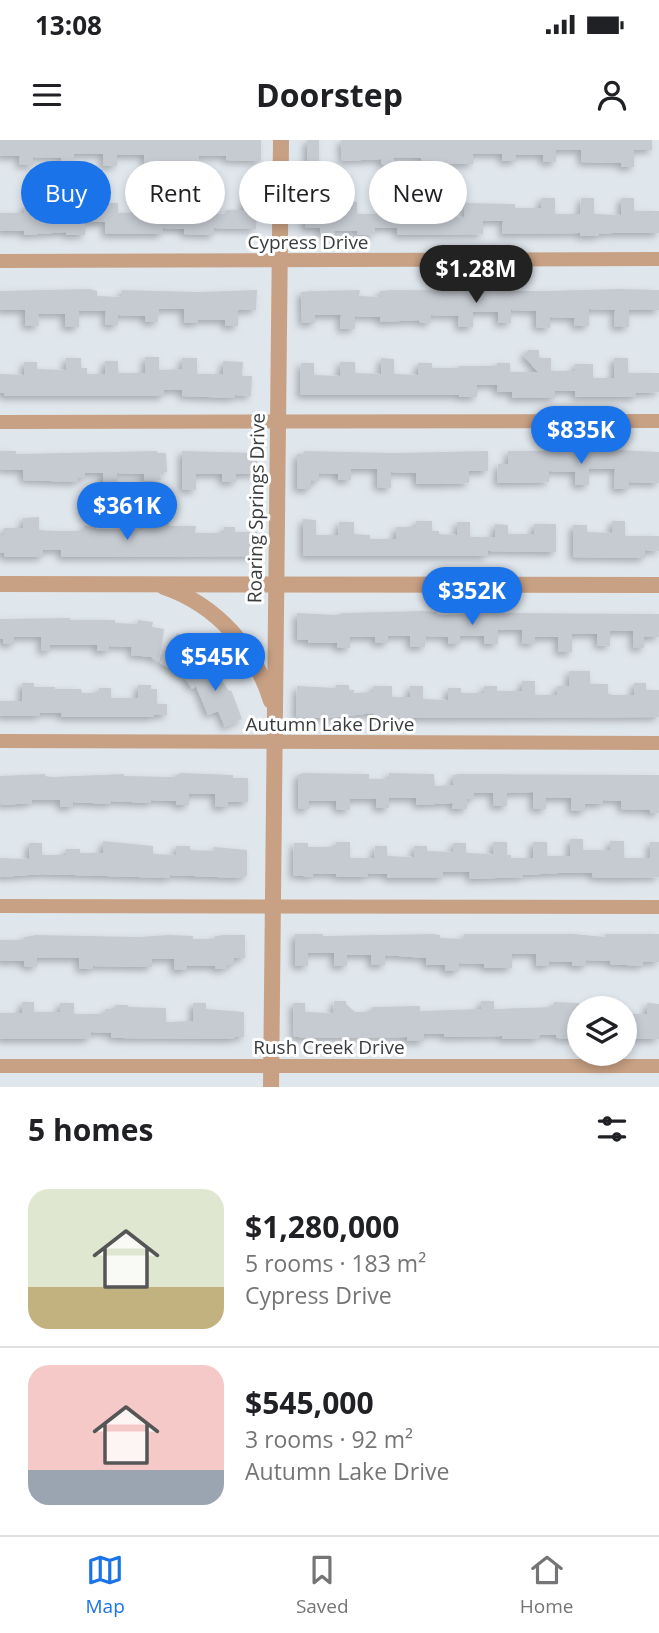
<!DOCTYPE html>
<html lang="en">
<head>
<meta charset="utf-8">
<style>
  :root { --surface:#fff; --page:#f6f6f6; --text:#202124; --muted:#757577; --line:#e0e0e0; --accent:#1a73e8 }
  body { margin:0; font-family:"Open Sans",sans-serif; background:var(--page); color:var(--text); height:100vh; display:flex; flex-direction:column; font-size:26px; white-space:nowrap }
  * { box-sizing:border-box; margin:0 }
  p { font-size:23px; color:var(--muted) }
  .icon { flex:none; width:38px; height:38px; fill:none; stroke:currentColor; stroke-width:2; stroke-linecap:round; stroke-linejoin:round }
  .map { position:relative; height:947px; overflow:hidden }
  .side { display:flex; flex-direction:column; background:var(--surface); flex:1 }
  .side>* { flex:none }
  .hud { position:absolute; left:21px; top:21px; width:618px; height:63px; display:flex; gap:14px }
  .fabs { position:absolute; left:567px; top:856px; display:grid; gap:14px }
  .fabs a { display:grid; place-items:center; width:70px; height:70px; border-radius:50%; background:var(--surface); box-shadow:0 4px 10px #0003; font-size:35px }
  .price { position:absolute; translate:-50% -60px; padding:0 16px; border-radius:24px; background:var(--accent); color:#fff; font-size:23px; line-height:46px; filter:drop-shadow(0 2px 4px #0008) }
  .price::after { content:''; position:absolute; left:50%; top:42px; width:21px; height:16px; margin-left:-10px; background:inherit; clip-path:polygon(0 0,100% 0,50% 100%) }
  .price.current { background:#222; color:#fff }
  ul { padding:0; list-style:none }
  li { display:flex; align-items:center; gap:21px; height:175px; padding:0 28px }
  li+li { border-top:2px solid var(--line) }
  li span { display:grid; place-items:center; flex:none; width:196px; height:140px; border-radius:21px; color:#555 }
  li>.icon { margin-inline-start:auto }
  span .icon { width:84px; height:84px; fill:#fffc; stroke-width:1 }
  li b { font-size:30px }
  h2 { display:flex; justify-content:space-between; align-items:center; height:84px; padding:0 28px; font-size:30px }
  .chip { padding:0 24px; border-radius:32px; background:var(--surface); box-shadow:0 4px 10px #0003; font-size:24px; line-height:63px }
  .chip.current { background:var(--accent); color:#fff }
  .status { display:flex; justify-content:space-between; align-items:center; height:49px; padding:0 35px; background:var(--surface); direction:ltr }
  .status svg { height:19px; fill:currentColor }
  header { display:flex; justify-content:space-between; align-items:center; height:91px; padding:0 28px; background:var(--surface); font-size:32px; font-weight:700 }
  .tab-bar { display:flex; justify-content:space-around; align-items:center; height:98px; border-top:2px solid var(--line); background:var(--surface); font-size:19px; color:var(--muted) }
  .tab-bar a { display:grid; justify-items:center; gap:4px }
  .tab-bar .current { color:var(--accent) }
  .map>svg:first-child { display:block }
  .building { fill:#c6cbd2; filter:url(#shadow) }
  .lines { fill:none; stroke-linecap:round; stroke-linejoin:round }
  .minor { stroke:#c8a083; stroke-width:14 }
  .tertiary { stroke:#c8a083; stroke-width:16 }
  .labels { text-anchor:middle; stroke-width:6; stroke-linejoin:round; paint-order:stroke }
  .street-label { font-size:19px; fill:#393c3e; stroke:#fff }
</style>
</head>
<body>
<div class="status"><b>13:08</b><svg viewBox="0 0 49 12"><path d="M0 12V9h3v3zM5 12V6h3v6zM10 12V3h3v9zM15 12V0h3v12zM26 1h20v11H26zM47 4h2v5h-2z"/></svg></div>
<header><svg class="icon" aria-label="menu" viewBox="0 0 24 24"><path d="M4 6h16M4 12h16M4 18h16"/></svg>Doorstep<svg class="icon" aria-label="person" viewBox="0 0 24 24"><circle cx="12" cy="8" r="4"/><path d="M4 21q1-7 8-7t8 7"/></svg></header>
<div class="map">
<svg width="659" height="947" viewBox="0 0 659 947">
  <defs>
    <filter id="shadow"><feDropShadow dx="-3.5" dy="3.5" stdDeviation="3.5" flood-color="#0004"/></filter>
  </defs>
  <rect width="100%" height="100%" fill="#dfe6ec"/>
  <!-- building -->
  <g class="building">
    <polygon points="0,0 261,0 261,21 226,20 226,16 199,16 199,28 181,28 181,38 156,38 156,23 144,23 144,15 117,15 117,26 103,26 103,14 74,14 74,21 61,22 61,18 33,17 33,25 19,25 20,16 0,16"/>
    <rect x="307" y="0" width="12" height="22"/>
    <polygon points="341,0 652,0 652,10 634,10 634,27 621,27 621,23 581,22 581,10 556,10 556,22 543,22 543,15 516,15 516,21 502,21 502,14 473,14 473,24 421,24 421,18 394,18 394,25 381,25 381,19 342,21"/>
    <polygon points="396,48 412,48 412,61 435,62 435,76 464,77 464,63 515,64 515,68 541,68 541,58 555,58 555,74 580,74 581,58 594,58 594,74 621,75 621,58 634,58 634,71 659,71 659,93 612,93 599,94 599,96 580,96 580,93 502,94 503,81 483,81 483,94 397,95 397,88 374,88 375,94 357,95 357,91 335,91 335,94 320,94 320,88 305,88 305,60 320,60 320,55 336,55 336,62 357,62 357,74 384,74 384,60 396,60"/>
    <polygon points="144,56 159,56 159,68 185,69 185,63 198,63 197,73 226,74 226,70 244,70 244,60 257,60 256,89 214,88 214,95 184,94 184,89 163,88 163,94 105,94 105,82 85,82 85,95 66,95 66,92 24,95 24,91 0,91 0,73 24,73 24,66 42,66 42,75 66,75 66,63 118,63 118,73 144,72"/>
    <polygon points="90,149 97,151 97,156 122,157 122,150 199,152 257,150 256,170 238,170 238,186 225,186 225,180 198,180 198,183 184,183 184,169 159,169 158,182 145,182 145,176 118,175 118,185 105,185 106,171 79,171 79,187 65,187 65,174 38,174 39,186 25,186 25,170 0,170 0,151"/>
    <polygon points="620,149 659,150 659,170 629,170 629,187 614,187 615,170 589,169 589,186 574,186 575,178 550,177 550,188 536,187 536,171 511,170 511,183 498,183 498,172 473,172 473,187 458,187 459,176 431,175 431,183 419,182 419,180 380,182 380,177 355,176 355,189 340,189 341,175 315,175 315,183 302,183 301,152 312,151 360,150 359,156 380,157 380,151 391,150 544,151"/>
    <polygon points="528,210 539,210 539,218 551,218 551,231 575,231 575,224 593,224 593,238 614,238 614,218 628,218 628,233 659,233 659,252 636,253 636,257 575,257 575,251 555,251 555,258 512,258 512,252 497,252 497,245 477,245 477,257 459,257 459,255 300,255 301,223 314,223 314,235 340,236 340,222 355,222 355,233 381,234 381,218 394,219 394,234 418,235 418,223 432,223 432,228 459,228 459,226 497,226 497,223 510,223 510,232 538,232 523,215"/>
    <polygon points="145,217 159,217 159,230 182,229 182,218 197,218 197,234 223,234 223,221 243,222 242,236 252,236 251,256 235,255 235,258 182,256 182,250 164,250 164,256 4,256 4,253 0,253 0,234 24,235 24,222 37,222 37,229 66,230 66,218 81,218 81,228 87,228 87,234 105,234 105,221 118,221 118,233 145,233"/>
    <polygon points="580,308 659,312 659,343 629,342 629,349 614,349 615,329 589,329 589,345 575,345 575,332 549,331 549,342 497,343 498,324 508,324 508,311 575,311"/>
    <polygon points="0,311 16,311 16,314 157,311 157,313 166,313 167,332 160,332 161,340 144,341 144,334 117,333 117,348 103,348 103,333 85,333 85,338 78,338 78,342 23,340 23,330 0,329"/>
    <polygon points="182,311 257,313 257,334 236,334 236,342 222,342 222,334 196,334 196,350 182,350"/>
    <polygon points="304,311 394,313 488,311 488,331 469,331 469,343 440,344 416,344 416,333 391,332 391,348 377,347 377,329 351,329 351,340 338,340 338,334 319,333 319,341 311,341 311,349 297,349 297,314 304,314"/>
    <polygon points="39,377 39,390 55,391 84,391 84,386 96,386 96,389 143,389 143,382 169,383 169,386 196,386 195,393 224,393 224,387 235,387 235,392 257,392 257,416 61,417 61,410 43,410 43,417 4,417 4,413 0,413 0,395 4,395 4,388 23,388 23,378"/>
    <polygon points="303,379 316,380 316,395 338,395 339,382 354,382 354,394 370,395 370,399 396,399 396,387 416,387 416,381 432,381 432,391 439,391 439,394 457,395 457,382 470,382 470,397 495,397 495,384 508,385 508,394 534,394 534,384 556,384 556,412 488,411 488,416 303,416"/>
    <polygon points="612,381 625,381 625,396 659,396 659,411 645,410 645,418 573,417 573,385 587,385 587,392 612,393"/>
    <polygon points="422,471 437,472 437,474 442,475 489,473 659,474 659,497 644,497 644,508 633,508 633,491 610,491 610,506 597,505 597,494 572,494 572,512 558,512 558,497 535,497 535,504 522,503 522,490 498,490 498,504 484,504 484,496 460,496 460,504 448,504 448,497 426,496 425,507 410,507 410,496 388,496 388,503 375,503 375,497 350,497 350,508 337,508 337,503 308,503 308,500 297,500 297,473 337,475 342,473"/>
    <polygon points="70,478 70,480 115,480 115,483 138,484 138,480 153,482 152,487 164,489 159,522 151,517 131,515 132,507 109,506 109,511 97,511 97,505 50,505 50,511 41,511 41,497 14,497 14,504 3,504 3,499 0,499 0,479"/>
    <polygon points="177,493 202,510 186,537 160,523"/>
    <polygon points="213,519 221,531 219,536 229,551 231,550 242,579 225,587 218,571 208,575 196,546 192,549 185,538"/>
    <polygon points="569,531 590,531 590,544 608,544 608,554 614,555 634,555 634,543 646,543 646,550 659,550 659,577 398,578 373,577 373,573 329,578 296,577 297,546 336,548 336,545 349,545 349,550 354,550 354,553 373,552 373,546 392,546 392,557 410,557 410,546 423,546 423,559 448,560 448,548 461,548 461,553 484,553 484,546 497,546 497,551 522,551 522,541 535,541 535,555 557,555 557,546 569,546"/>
    <polygon points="22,543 34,543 34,547 55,547 55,549 81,549 82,553 99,553 99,548 111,548 111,558 138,558 138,545 151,545 151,549 157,549 157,564 167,564 167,575 154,575 154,577 61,577 61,573 40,573 40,576 0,576 0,561 22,561"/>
    <polygon points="181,633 233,635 233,638 248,638 248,662 228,662 228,667 215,667 215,654 189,654 189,665 176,665 176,661 151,660 151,663 111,661 111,664 73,662 73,667 60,667 60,660 32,660 32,663 1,665 0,636 45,634 45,636 52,637 124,634 124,636 176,637 176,635"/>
    <polygon points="303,633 369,634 369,639 389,639 389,633 434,634 435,646 453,645 453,635 459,634 659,635 659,673 650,673 650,670 621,669 621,661 603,660 603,664 585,664 585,671 571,671 571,658 546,658 546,669 533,669 533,652 507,653 507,666 493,666 493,653 474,653 474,659 467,659 467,669 452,669 453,663 416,665 416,658 389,658 389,668 376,668 376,659 350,659 350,670 336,669 336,661 309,661 309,669 298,669 298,635"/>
    <polygon points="570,699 583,699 583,710 610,710 610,701 624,701 624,718 650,718 650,702 659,702 659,737 615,738 592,737 592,733 559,733 523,735 523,737 469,739 470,732 443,732 443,738 387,738 387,734 368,734 368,737 336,737 336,734 313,734 313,737 293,735 294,703 308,703 308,707 336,707 336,702 350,702 350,718 374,718 375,706 387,706 387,716 414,717 414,706 427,706 427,711 453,712 453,703 466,703 466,713 493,714 493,702 507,702 507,715 511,715 511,718 533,718 533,702 547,702 547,716 570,716"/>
    <polygon points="103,701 153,706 153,714 176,715 176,706 190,706 190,710 214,711 214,707 247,710 247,736 241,736 241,738 170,735 170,738 42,734 0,737 0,718 29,719 29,703 42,703 42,715 66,715 66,709 80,709 80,713 103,713"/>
    <polygon points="295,794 323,794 323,796 434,794 440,795 440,798 464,799 464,794 574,794 605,797 605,794 659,794 659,822 643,822 643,826 610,824 610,821 586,820 586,826 572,826 572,822 549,822 549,826 536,826 536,814 512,814 512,828 484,828 484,824 459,823 459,831 445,831 445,825 426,825 426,818 385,815 385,825 371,825 371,815 347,815 347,826 334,826 334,813 308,813 308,826 295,826"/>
    <polygon points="36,795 138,797 169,795 193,796 193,799 215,799 215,796 221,796 221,795 245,795 245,818 234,818 234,825 227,825 227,829 215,829 215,826 187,826 187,830 174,830 174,819 152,819 152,827 93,826 93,829 79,829 79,818 37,818 37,827 24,826 24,821 0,821 0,800 24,800 24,797"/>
    <polygon points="334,861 346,861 346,864 355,872 372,872 372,867 420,866 420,871 481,869 481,861 494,861 494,869 554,867 554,862 579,863 579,898 561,899 556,897 556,895 540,895 537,899 502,899 502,896 444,897 444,894 424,894 424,901 407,901 407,897 299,898 299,897 294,897 293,863 305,863 305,872 333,873"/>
    <polygon points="22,862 34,862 34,872 60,872 60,863 74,863 74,874 105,874 105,869 115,869 115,865 128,865 128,867 166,868 166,882 193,881 193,863 206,863 206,869 244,872 244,897 235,897 235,899 122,898 111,897 111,893 91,892 91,898 83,899 0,899 0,873 22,873"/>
    <polygon points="647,863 659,864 659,899 628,899 628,874 647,874"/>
  </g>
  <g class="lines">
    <!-- minor -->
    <g class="minor">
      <polyline points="0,121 659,119"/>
      <polyline points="0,282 659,281"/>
      <polyline points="0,601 659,603"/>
      <polyline points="0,766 659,767"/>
      <polyline points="0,926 659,926"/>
    </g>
    <!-- tertiary -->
    <g class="tertiary">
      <polyline points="0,444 659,445"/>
      <path d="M164,447C217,465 255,509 271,561"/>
      <polyline points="271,947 281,0"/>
    </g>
  </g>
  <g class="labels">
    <!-- street labels -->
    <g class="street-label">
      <text x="308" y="109">Cypress Drive</text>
      <text transform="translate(256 368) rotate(-89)" y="7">Roaring Springs Drive</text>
      <text x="330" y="591">Autumn Lake Drive</text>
      <text x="329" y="914">Rush Creek Drive</text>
    </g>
  </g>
</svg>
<div class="fabs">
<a><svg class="icon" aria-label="layers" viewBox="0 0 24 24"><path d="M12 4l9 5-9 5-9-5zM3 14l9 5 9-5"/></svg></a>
</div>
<b class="price current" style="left:476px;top:165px">$1.28M</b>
<b class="price" style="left:581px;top:326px">$835K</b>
<b class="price" style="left:127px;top:402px">$361K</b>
<b class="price" style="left:472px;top:487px">$352K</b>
<b class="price" style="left:215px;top:553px">$545K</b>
<div class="hud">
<a class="chip current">Buy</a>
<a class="chip">Rent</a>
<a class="chip">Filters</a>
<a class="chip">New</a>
</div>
</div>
<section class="side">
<h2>5 homes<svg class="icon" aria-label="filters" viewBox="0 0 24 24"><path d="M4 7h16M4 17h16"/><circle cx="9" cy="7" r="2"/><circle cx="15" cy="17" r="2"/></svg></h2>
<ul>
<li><span style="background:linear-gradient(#dfe7d0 70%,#c2b280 0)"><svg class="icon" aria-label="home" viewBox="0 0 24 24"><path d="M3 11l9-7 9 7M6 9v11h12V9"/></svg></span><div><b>$1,280,000</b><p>5 rooms · 183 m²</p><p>Cypress Drive</p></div></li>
<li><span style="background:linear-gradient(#f6c9c9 75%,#9aa5b1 0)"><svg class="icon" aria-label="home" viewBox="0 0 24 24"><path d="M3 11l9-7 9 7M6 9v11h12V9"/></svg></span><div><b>$545,000</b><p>3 rooms · 92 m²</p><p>Autumn Lake Drive</p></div></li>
</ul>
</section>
<nav class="tab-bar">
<a class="current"><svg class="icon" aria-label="map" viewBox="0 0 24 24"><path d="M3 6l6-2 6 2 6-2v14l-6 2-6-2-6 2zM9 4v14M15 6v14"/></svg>Map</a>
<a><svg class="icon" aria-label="saved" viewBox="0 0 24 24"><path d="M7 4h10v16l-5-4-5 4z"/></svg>Saved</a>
<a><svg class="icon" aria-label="home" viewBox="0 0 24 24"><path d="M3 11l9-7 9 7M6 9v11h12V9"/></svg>Home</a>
</nav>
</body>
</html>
